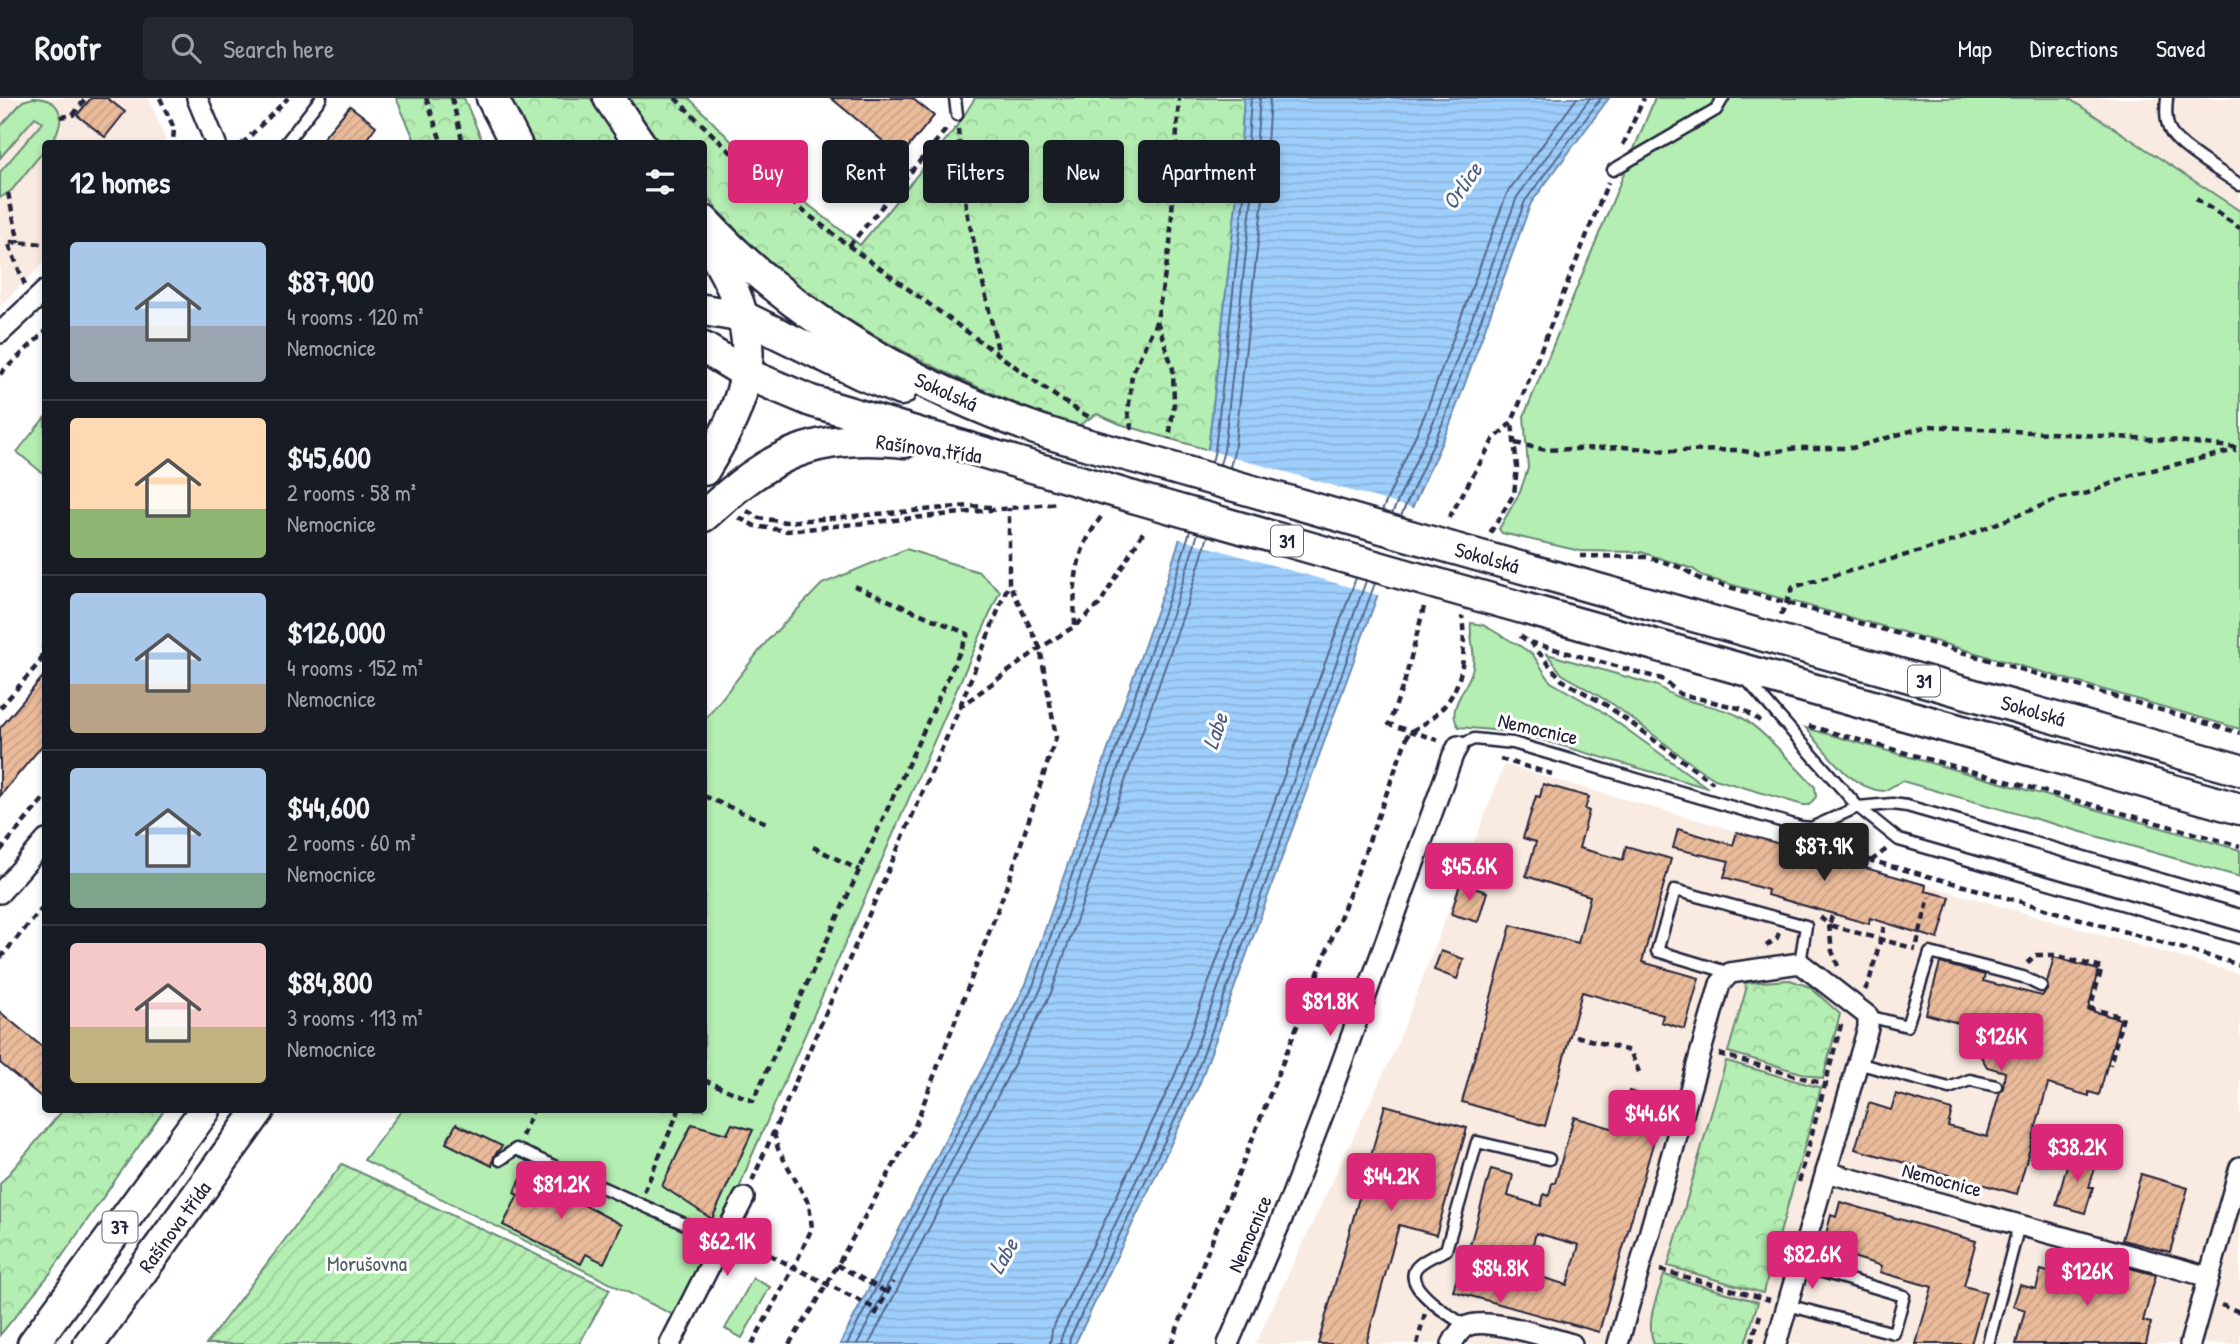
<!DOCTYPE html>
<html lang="en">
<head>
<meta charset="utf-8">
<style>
  :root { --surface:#171b24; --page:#242831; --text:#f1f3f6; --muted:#9ea1a6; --line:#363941; --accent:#db2777 }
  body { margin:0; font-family:"Patrick Hand",sans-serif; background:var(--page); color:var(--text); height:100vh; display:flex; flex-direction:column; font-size:26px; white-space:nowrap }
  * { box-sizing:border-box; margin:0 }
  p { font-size:23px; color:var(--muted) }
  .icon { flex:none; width:38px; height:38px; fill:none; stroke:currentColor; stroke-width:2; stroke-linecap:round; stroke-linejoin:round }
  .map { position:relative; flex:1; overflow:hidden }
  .side { position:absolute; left:42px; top:42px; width:665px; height:973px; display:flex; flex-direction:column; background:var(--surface); border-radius:7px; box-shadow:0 4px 10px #0003 }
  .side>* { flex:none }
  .banner { position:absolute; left:728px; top:42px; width:665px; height:63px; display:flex; gap:14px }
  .price { position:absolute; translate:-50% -60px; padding:0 16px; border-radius:7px; background:var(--accent); color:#fff; font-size:23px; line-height:46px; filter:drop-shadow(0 2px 4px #0008) }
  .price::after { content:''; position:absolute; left:50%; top:42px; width:21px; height:16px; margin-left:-10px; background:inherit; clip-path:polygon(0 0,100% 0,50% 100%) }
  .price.on { background:#222; color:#fff }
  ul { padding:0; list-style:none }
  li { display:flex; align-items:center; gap:21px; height:175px; padding:0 28px }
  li+li { border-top:2px solid var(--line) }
  li span { display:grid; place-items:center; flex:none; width:196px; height:140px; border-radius:7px; color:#555 }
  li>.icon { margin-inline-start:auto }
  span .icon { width:84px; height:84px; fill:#fffc; stroke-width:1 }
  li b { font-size:30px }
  h2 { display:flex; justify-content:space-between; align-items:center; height:84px; padding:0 28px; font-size:30px }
  .tag { padding:0 24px; border-radius:7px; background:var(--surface); box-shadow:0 4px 10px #0003; font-size:24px; line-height:63px }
  .tag.on { background:var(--accent); color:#fff }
  header { display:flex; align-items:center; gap:42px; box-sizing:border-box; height:98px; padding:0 35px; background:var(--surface); border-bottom:2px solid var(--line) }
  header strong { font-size:33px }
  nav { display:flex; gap:38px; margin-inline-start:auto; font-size:24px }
  .search { width:490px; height:63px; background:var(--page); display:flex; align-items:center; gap:18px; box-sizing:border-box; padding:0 24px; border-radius:7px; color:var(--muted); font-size:26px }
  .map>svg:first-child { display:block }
  .built { fill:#f9ebe1 }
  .grass { fill:#b4eeb2; stroke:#6b8876; stroke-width:2 }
  .park { fill:url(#park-crowns); stroke:#6b8876; stroke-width:2 }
  .garden { fill:url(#garden-furrows); stroke:#6b8876; stroke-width:2 }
  .water { fill:url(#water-rules); stroke:#6c89ae; stroke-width:2 }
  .pier { fill:#fff }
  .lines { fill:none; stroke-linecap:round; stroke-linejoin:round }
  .shore { stroke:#546788; stroke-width:2 }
  .building { fill:url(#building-hatch); stroke:#22223b; stroke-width:2; fill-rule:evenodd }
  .lane-casing { stroke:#22223b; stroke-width:15 }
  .street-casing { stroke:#22223b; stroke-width:24 }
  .primary-casing { stroke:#22223b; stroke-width:35 }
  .path { stroke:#22223b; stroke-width:4.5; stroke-dasharray:7 5; stroke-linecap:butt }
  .lane { stroke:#fff; stroke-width:10 }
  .street { stroke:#fff; stroke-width:19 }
  .primary { stroke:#fff; stroke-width:30 }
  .primary-bridge-casing { stroke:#22223b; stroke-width:35; stroke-linecap:butt }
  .primary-bridge { stroke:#fff; stroke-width:30 }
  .labels { text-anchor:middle; stroke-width:6; stroke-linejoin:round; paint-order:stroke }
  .shield { fill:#fff; stroke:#646476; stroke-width:2 }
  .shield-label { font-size:19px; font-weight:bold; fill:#22223b }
  .street-label { font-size:21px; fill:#22223b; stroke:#fff }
  .park-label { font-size:21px; fill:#4e5f5f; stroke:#fff }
  .water-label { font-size:23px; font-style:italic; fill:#4d5e7e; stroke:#fff }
</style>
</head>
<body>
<header>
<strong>Roofr</strong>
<div class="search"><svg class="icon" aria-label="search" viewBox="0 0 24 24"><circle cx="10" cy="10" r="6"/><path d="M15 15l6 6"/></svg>Search here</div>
<nav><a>Map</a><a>Directions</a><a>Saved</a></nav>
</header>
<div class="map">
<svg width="2240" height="1246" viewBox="0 0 2240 1246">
  <defs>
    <pattern id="park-crowns" width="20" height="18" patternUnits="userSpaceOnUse" patternTransform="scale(1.75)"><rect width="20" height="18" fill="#b4eeb2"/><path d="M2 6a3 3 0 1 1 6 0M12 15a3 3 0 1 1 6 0" fill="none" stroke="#9acc9a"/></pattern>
    <pattern id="garden-furrows" width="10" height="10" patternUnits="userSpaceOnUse" patternTransform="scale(1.75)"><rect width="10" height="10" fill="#b4eeb2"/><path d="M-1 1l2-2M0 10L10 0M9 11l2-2" fill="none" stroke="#9acc9a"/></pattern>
    <pattern id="water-rules" width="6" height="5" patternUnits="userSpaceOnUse" patternTransform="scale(1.75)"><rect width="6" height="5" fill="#9ecefb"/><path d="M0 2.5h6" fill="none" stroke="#88b1d8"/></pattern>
    <pattern id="building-hatch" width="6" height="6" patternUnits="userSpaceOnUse" patternTransform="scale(1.75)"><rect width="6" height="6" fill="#eabb9a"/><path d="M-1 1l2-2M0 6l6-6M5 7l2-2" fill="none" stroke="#c8a086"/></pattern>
  </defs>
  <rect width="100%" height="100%" fill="#fff"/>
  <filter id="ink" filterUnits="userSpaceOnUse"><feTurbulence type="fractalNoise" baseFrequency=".0143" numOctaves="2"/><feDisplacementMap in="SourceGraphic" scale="14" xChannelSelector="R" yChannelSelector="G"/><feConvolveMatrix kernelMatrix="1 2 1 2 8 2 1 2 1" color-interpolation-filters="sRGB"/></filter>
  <g filter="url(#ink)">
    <!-- built -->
    <g class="built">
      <polygon points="0,0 149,0 165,40 164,45 46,46 45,164 0,208"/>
      <polygon points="2068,0 2240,0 2240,113"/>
      <polygon points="1504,667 2240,876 2240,1246 1255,1246 1397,947"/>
    </g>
    <!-- grass -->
    <g class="grass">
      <path d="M33,0C64,0 67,25 50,45L46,46L45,51L12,92L0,100V74L43,24L35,19L0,60V29L23,3Z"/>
      <polygon points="1655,0 2068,0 2240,113 2240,631 1910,536 1704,479 1693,471 1641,454 1580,453 1502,435 1499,431 1520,394 1528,370 1524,318"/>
      <polygon points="45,319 45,377 17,354"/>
      <polygon points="906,451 979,474 1000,493 750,1062 722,1136 679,1220 364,1062 402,1012 704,1012 704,623 768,542 822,486"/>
      <path d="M1471,525L1483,527L1520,548L1533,557L1551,584L1600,612L1708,690L1514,634L1459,629C1445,612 1467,591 1472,573C1477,557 1469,540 1471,525Z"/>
      <path d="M1547,556L1658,588C1684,608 1712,604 1739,618C1763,631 1794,668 1815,689L1816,699L1809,707H1803L1715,681L1696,669L1614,607L1562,576Z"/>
      <path d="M1806,630L2240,752V779L1902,683L1884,693C1850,691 1827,654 1806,630Z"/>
      <polygon points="753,1180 770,1189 742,1240 725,1231"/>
    </g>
    <!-- park -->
    <g class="park">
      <polygon points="396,0 464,0 483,45 416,45"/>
      <polygon points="509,0 590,0 621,45 534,45"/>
      <path d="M629,0H689L746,58L860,147L958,27L975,0H1244L1238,89L1208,352L1120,326L1097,316L1076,329C983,294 891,253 808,195C772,170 733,130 704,96V46L660,45Z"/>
      <polygon points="1790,882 1810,889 1840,916 1823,981 1728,954 1746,892 1745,885"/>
      <polygon points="1726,963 1821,990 1763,1195 1668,1168"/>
      <polygon points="63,1012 164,1012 49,1177 0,1237 0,1086"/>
      <path d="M1664,1177L1758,1204L1745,1246H1654C1645,1224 1657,1199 1664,1177Z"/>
    </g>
    <!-- garden -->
    <polygon class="garden" points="342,1066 610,1191 579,1246 206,1246"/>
    <!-- water -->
    <polygon class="water" points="1244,0 1609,0 1531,105 1450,326 1412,410 1378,496 1199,987 1075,1246 840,1246 1026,886 1162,497 1208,352 1238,89"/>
    <!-- pier -->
    <polygon class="pier" points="1205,351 1415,411 1381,498 1177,440"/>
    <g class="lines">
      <!-- shore -->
      <g class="shore">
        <polyline points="1212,364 1215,352 1245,90 1251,0"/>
        <polyline points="1220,366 1224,353 1253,90 1260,0"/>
        <polyline points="1230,369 1234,354 1264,91 1270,0"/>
        <polyline points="1382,413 1425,316 1507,95 1577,0"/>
        <polyline points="1392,416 1435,320 1517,99 1590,0"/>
        <polyline points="1401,418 1443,324 1525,103 1601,0"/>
        <polyline points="847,1246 1033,888 1169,500 1190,433"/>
        <polyline points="857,1246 1041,891 1177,502 1198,435"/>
        <polyline points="869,1246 1051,895 1187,506 1208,438"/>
        <polyline points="1050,1246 1052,1232 1175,977 1356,480"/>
        <polyline points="1060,1246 1062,1237 1185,981 1366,483"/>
        <polyline points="1069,1246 1070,1240 1193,984 1375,485"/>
      </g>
    </g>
    <!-- building -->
    <g class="building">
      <polygon points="91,0 107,0 125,14 105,39 77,17"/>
      <polygon points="831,0 912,0 934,18 901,58"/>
      <polygon points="350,8 376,28 363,46 318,46"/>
      <polygon points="46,575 46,643 0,698 0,630"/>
      <polygon points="1543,686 1589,699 1585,711 1589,713 1579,750 1623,762 1626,748 1671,761 1642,864 1699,880 1685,931 1661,924 1663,917 1582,894 1545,1028 1462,1004 1511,827 1578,845 1590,798 1526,778 1536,744 1523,740 1536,698 1540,699"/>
      <polygon points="1678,731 1733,747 1737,734 1926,787 1925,793 1950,799 1938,841 1870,820 1869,826 1767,797 1768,792 1724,779 1729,763 1673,750"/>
      <polygon points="1460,786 1487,794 1478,824 1451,816"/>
      <polygon points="1441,853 1464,861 1457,881 1434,872"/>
      <polygon points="2054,859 2098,872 2088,912 2120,921 2099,997 2089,994 2089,998 2048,986 2017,1096 1855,1051 1869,1005 1891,1012 1896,996 1952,1012 1948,1028 1987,1039 2000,994 2003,990 2005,974 1987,969 1978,953 1984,932 1926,916 1940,865 1985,877 1983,883 2042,898 2048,891 2047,884"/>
      <polygon points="0,914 46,952 46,1003 0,965"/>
      <path d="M1629,993L1665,1004L1599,1234L1453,1193L1466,1150L1469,1151L1491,1071L1513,1077L1508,1098L1541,1108L1544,1096L1549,1098L1552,1085H1555L1574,1019L1618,1032ZM1536,1135L1579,1147L1567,1187L1525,1174Z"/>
      <polygon points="1385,1007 1467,1030 1436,1137 1399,1127 1366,1246 1318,1246"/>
      <polygon points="456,1026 502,1048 494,1058 492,1068 446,1045"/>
      <polygon points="692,1026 727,1036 732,1026 753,1032 712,1121 662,1088"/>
      <polygon points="2070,1057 2097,1064 2089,1089 2093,1089 2085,1115 2056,1107"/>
      <polygon points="2141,1076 2188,1090 2170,1154 2122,1142"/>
      <polygon points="523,1077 538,1084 542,1078 561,1087 587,1100 584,1107 622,1127 604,1165 586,1156 581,1166 503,1127 518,1097 514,1095"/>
      <polygon points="1840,1104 1976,1143 1964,1188 1986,1194 1971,1246 1916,1246 1932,1189 1880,1174 1882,1168 1827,1151 1831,1137 1826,1136 1831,1117 1836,1119"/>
      <polygon points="2095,1166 2113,1171 2115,1166 2156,1177 2143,1223 2151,1225 2146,1246 2016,1246 2025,1212 2013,1208 2020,1187 2036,1191 2041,1172 2089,1186"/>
    </g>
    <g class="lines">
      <defs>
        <g id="lane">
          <polyline points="955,0 957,17"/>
          <path d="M2167,0C2166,11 2165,22 2170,33C2178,49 2223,75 2240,87"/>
          <polyline points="285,46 321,0"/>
          <polyline points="1613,72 1716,12 1723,0"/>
          <polyline points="1746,581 1858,709 1892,706 1907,708 2240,804"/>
          <polyline points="1458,648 1474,641 1513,645 1801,729 1811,730 1858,709 1899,742 2240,840"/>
          <polyline points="1730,875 1657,853 1675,792 1806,828 1800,865"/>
          <polyline points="1868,918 1907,928 1930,855 2023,879 2041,888"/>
          <polyline points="1857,965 1949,990 1970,982 1996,988"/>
          <polyline points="500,1062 516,1051 723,1143"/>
          <polyline points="1787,1207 1894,1235 1904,1198 1799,1167"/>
          <path d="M1466,1228C1453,1219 1400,1189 1417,1169C1424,1161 1438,1156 1446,1152L1477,1044L1549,1061"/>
          <polyline points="1988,1246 2019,1127"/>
        </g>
        <g id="street">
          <polyline points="197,0 216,46"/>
          <polyline points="0,235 46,192"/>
          <polyline points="0,795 46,742"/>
          <polyline points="1826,1074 2209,1179"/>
          <polyline points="670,1246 744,1100"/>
          <polyline points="1228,1246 1290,1102 1325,1011 1453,657 1458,648"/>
          <path d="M1452,1246C1455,1240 1459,1233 1465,1229C1484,1217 1549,1240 1572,1246"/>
          <polyline points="1618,1246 1720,886 1730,875 1800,865 1868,918 1868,930 1776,1246"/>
          <polyline points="2190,1246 2240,1069"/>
        </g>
        <g id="primary">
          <polyline points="492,0 516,46"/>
          <polyline points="609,0 640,46"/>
          <path d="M704,123C795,221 910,286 1036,331C1071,343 1108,352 1144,362"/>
          <polyline points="704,212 744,219 861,276 901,292"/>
          <polyline points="704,250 747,276 811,303 1133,399"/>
          <path d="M704,372C759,283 764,234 707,144"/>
          <path d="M704,418C771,356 812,335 905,344"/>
          <polyline points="1452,450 2240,672"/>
          <polyline points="1441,487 2240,711"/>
          <polyline points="33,1246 205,1012"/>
          <polyline points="89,1246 259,1012"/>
        </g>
      </defs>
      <!-- lane casing -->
      <use href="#lane" class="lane-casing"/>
      <!-- street casing -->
      <use href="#street" class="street-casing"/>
      <!-- primary casing -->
      <use href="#primary" class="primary-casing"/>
      <!-- path -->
      <g class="path">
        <polyline points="160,0 174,30 173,46"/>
        <polyline points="426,0 442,46"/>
        <polyline points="452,0 463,46"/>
        <polyline points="675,0 747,70 849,148 1061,302 1089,319"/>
        <polyline points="61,19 73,17 86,0"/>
        <polyline points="958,31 966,109 999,257"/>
        <polyline points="242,46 288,0"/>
        <polyline points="1623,47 1644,0"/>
        <polyline points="8,95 19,145"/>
        <polyline points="2196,101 2240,130"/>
        <polyline points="849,148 949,28"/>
        <polyline points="25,187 8,144 46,146"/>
        <polyline points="1157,223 1173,271 1174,305 1169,341"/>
        <polyline points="0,276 46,233"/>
        <polyline points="1132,332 1128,315 1132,276 1157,222 1170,147 1179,0"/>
        <polyline points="1515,345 1546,352 1624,349 1669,353 1738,352 1759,356 1798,350 1852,350 1928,328 2169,342 2240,350"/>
        <polyline points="747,413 759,420 786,424 969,408 991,409"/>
        <polyline points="739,420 755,428 787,433 1059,405"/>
        <polyline points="1449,420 1493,342 1512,324 1608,84"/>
        <polyline points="1490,435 1514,396 1517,369 1512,325"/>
        <polyline points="1580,458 1648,459 1682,470 1700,481 1903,537 2240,635"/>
        <polyline points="1424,509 1405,582 1389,626 1438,642"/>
        <polyline points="1781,517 1793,489 1945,446 2061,400 2088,395 2132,377 2236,352"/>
        <path d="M1075,528C1073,480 1075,453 1104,415"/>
        <polyline points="1520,538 1529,544 1662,581 1680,596 1743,611 1760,623"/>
        <polyline points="1530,544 1562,582 1606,607 1713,685"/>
        <polyline points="40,563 46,540"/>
        <polyline points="960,608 1009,485"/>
        <polyline points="0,610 46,557"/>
        <polyline points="1809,628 2240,748"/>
        <polyline points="1500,661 1552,676"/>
        <polyline points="704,698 769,726"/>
        <polyline points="1831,737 1834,753 1832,760"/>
        <polyline points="1810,746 1997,797 2240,867"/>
        <polyline points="813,749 859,772"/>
        <polyline points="0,753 46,698"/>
        <polyline points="1871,763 1888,750"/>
        <polyline points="1832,818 1829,827 1916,851"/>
        <polyline points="1820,819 1829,827 1832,853 1838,868"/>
        <polyline points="1917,846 1929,799"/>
        <polyline points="1766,848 1777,840 1779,835"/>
        <polyline points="0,860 46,806"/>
        <polyline points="2027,865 2036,857 2055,857 2102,870 2090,910 2123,919 2110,967"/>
        <polyline points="1865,892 1869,884 1884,829"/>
        <polyline points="1576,938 1630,953 1639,974"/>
        <polyline points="1719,956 1828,987"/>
        <polyline points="704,982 753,1003 968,536 852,487"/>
        <polyline points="522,1038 533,1012"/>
        <polyline points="752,1083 960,609 1040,550 1075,528 1099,507 1145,431"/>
        <polyline points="1799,1084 1842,923"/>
        <polyline points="644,1094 679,1012"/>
        <polyline points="770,1157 878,1212"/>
        <polyline points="837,1167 888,1195"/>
        <polyline points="1660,1172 1770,1202"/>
        <polyline points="2221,1207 2240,1214"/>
        <polyline points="875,1217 893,1184"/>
        <polyline points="752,1246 794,1169 812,1130 809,1106 778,1051 774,1035"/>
        <polyline points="789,1246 815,1207 913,1033 1009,782 1056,639 1040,550 1009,485 1009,410"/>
        <path d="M1171,1246L1351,792L1409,634C1460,610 1468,570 1462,518"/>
        <polyline points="1417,1246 1425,1215"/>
        <polyline points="1751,1246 1760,1217"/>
      </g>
      <!-- lane -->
      <use href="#lane" class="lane"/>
      <!-- street -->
      <use href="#street" class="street"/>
      <!-- primary -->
      <use href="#primary" class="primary"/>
      <defs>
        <g id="primary-bridge">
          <polyline points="1144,362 1452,450"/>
          <polyline points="1133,399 1441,487"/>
        </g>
      </defs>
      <!-- primary-bridge casing -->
      <use href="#primary-bridge" class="primary-bridge-casing"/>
      <!-- primary-bridge -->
      <use href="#primary-bridge" class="primary-bridge"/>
    </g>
  </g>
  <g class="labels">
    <!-- shield labels -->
    <g class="shield">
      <rect x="1271" y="427.5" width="32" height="31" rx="5"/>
      <rect x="1908" y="567.5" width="32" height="31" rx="5"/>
      <rect x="102.5" y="1113.5" width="35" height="31" rx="5"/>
    </g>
    <g class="shield-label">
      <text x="1287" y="450">31</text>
      <text x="1924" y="590">31</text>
      <text x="120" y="1136">37</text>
    </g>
    <!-- street labels -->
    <g class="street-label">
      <text transform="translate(946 294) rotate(24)" y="7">Sokolská</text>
      <text transform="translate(929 351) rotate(8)" y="7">Rašínova třída</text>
      <text transform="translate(1487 460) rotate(16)" y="7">Sokolská</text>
      <text transform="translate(2033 613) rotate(16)" y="7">Sokolská</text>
      <text transform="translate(1538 631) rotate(13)" y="7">Nemocnice</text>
      <text transform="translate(1942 1082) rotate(15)" y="7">Nemocnice</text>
      <text transform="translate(175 1129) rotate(-54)" y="7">Rašínova třída</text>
      <text transform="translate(1250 1136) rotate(-67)" y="7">Nemocnice</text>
    </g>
    <!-- park labels -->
    <g class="park-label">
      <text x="367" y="1173">Morušovna</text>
    </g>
    <!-- water labels -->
    <g class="water-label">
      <text transform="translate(1462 88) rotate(-55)" y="8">Orlice</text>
      <text transform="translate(1215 633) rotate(-71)" y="8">Labe</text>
      <text transform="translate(1003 1158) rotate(-60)" y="8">Labe</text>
    </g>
  </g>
</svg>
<b class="price on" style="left:1824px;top:785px">$87.9K</b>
<b class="price" style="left:1469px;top:805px">$45.6K</b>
<b class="price" style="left:1330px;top:940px">$81.8K</b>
<b class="price" style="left:2001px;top:975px">$126K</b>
<b class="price" style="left:1652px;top:1052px">$44.6K</b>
<b class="price" style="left:2077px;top:1086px">$38.2K</b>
<b class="price" style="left:1391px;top:1115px">$44.2K</b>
<b class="price" style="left:561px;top:1123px">$81.2K</b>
<b class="price" style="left:727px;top:1180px">$62.1K</b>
<b class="price" style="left:1812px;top:1193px">$82.6K</b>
<b class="price" style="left:1500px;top:1207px">$84.8K</b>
<b class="price" style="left:2087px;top:1210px">$126K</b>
<div class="banner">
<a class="tag on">Buy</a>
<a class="tag">Rent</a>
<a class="tag">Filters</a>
<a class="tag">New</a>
<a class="tag">Apartment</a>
</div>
<section class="side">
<h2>12 homes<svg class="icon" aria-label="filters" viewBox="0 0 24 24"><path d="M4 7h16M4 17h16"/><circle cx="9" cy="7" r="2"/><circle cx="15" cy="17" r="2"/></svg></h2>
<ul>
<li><span style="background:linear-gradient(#a9c7e8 60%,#9aa5b1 0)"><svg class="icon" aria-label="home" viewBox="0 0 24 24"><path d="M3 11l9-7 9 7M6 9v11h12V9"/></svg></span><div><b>$87,900</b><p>4 rooms · 120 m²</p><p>Nemocnice</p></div></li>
<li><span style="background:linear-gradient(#ffd9b3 65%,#8fb573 0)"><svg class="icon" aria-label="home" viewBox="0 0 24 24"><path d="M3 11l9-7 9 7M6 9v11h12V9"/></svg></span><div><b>$45,600</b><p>2 rooms · 58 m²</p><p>Nemocnice</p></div></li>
<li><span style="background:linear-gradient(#a9c7e8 65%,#b9a48a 0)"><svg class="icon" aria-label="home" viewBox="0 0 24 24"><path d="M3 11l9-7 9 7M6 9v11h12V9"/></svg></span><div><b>$126,000</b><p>4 rooms · 152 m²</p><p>Nemocnice</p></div></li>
<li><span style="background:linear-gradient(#a9c7e8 75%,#7fa58c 0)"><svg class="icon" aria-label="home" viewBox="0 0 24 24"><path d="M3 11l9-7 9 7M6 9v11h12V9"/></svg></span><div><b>$44,600</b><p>2 rooms · 60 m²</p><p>Nemocnice</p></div></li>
<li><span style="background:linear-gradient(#f6c9c9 60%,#c2b280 0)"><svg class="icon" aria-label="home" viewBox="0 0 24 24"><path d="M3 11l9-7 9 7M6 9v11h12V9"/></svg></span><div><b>$84,800</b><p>3 rooms · 113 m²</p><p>Nemocnice</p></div></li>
</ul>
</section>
</div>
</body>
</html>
